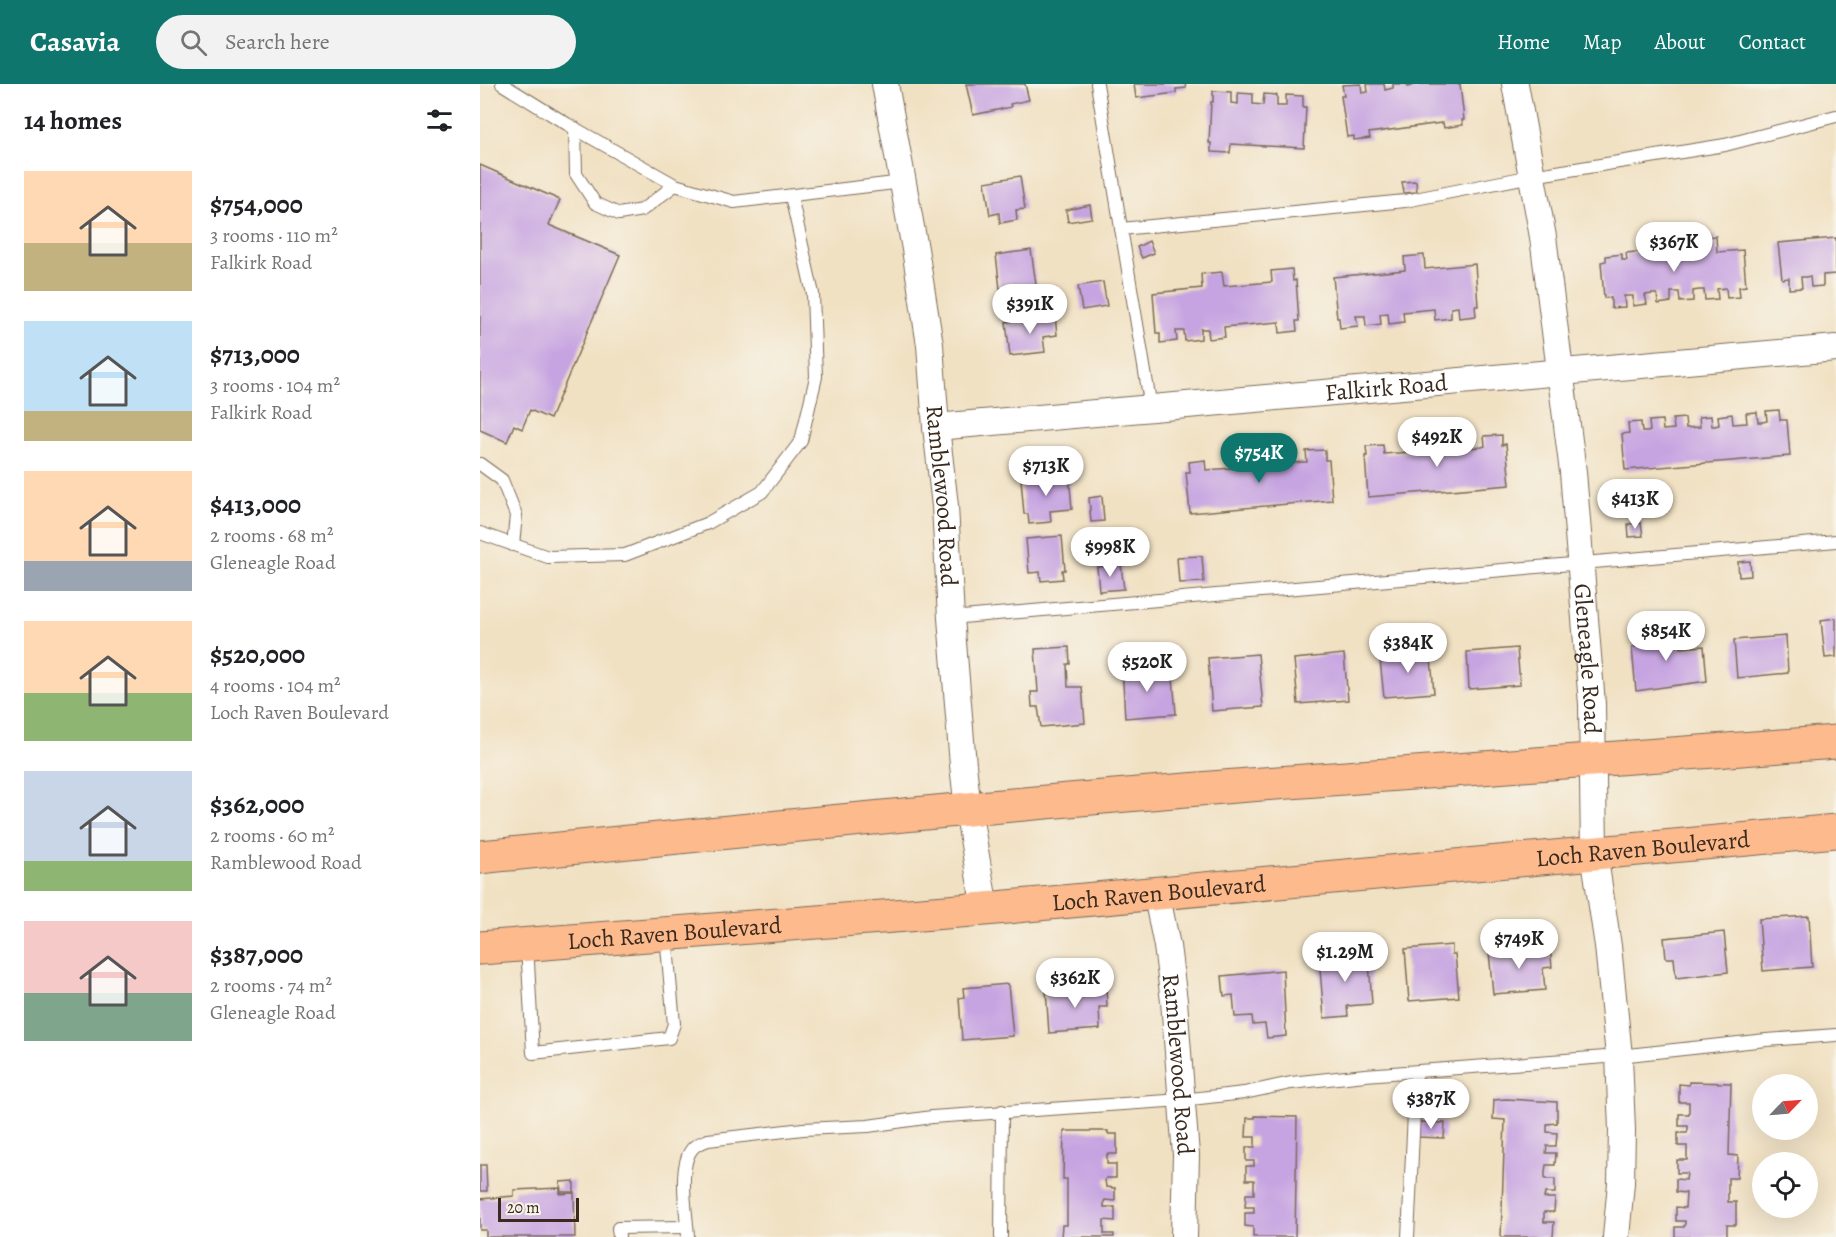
<!DOCTYPE html>
<html lang="en">
<head>
<meta charset="utf-8">
<style>
  :root { --surface:#fff; --page:#f2f2f2; --text:#202124; --muted:#757577; --accent:#0f766e }
  body { margin:0; font-family:Alegreya,serif; background:var(--page); color:var(--text); height:100vh; display:flex; flex-direction:column; font-size:22px; white-space:nowrap }
  * { box-sizing:border-box; margin:0 }
  p { font-size:20px; color:var(--muted) }
  .icon { flex:none; width:33px; height:33px; fill:none; stroke:currentColor; stroke-width:2; stroke-linecap:round; stroke-linejoin:round }
  .map { position:relative; flex:1; overflow:hidden }
  .side { display:flex; flex-direction:column; background:var(--surface); width:480px }
  .side>* { flex:none }
  .needle { width:39px; rotate:65deg }
  .controls { position:absolute; left:1272px; top:990px; display:grid; gap:12px }
  .controls a { display:grid; place-items:center; width:66px; height:66px; border-radius:50%; background:var(--surface); box-shadow:0 6px 24px #0002; font-size:30px }
  .scale { position:absolute; left:18px; bottom:15px; width:81px; box-sizing:border-box; padding-left:6px; border:3px solid #3b2a1e; border-top:0; font-size:16px; line-height:21px; white-space:nowrap; color:#3b2a1e; -webkit-text-stroke:4px #f7f3e8; paint-order:stroke }
  .price { position:absolute; translate:-50% -51px; padding:0 14px; border-radius:21px; background:#fff; color:#222; font-size:20px; line-height:39px; filter:drop-shadow(0 2px 3px #0008) }
  .price::after { content:''; position:absolute; left:50%; top:36px; width:18px; height:14px; margin-left:-9px; background:inherit; clip-path:polygon(0 0,100% 0,50% 100%) }
  .price.current { background:var(--accent); color:#fff }
  ul { padding:0; list-style:none }
  li { display:flex; align-items:center; gap:18px; height:150px; padding:0 24px }
  li span { display:grid; place-items:center; flex:none; width:168px; height:120px; border-radius:0px; color:#555 }
  li>.icon { margin-inline-start:auto }
  span .icon { width:72px; height:72px; fill:#fffc; stroke-width:1 }
  li b { font-size:26px }
  h2 { display:flex; justify-content:space-between; align-items:center; height:72px; padding:0 24px; font-size:26px }
  header { display:flex; align-items:center; gap:36px; box-sizing:border-box; height:84px; padding:0 30px; background:var(--accent); color:#fff }
  header strong { font-size:28px }
  nav { display:flex; gap:33px; margin-inline-start:auto; font-size:21px }
  .search { width:420px; height:54px; background:var(--page); display:flex; align-items:center; gap:15px; box-sizing:border-box; padding:0 21px; border-radius:33px; color:var(--muted); font-size:22px }
  main { display:flex; flex:1; min-height:0 }
  .map>svg:first-child { display:block }
  .building { fill:#c6a3e1 }
  .lines { fill:none; stroke-linecap:round; stroke-linejoin:round }
  .service-casing { stroke:#7b6a58; stroke-width:14 }
  .minor-casing { stroke:#7b6a58; stroke-width:28 }
  .primary-casing { stroke:#7b6a58; stroke-width:35 }
  .service { stroke:#fff; stroke-width:12 }
  .minor { stroke:#fff; stroke-width:26 }
  .primary { stroke:#fcba8d; stroke-width:33 }
  .labels { text-anchor:middle; stroke-width:4.5; stroke-linejoin:round; paint-order:stroke }
  .street-label { font-size:24px; fill:#3b2a1e; stroke:#f7f3e8 }
</style>
</head>
<body>
<header>
<strong>Casavia</strong>
<div class="search"><svg class="icon" aria-label="search" viewBox="0 0 24 24"><circle cx="10" cy="10" r="6"/><path d="M15 15l6 6"/></svg>Search here</div>
<nav><a>Home</a><a>Map</a><a>About</a><a>Contact</a></nav>
</header>
<main>
<section class="side">
<h2>14 homes<svg class="icon" aria-label="filters" viewBox="0 0 24 24"><path d="M4 7h16M4 17h16"/><circle cx="9" cy="7" r="2"/><circle cx="15" cy="17" r="2"/></svg></h2>
<ul>
<li><span style="background:linear-gradient(#ffd9b3 60%,#c2b280 0)"><svg class="icon" aria-label="home" viewBox="0 0 24 24"><path d="M3 11l9-7 9 7M6 9v11h12V9"/></svg></span><div><b>$754,000</b><p>3 rooms · 110 m²</p><p>Falkirk Road</p></div></li>
<li><span style="background:linear-gradient(#bfe0f5 75%,#c2b280 0)"><svg class="icon" aria-label="home" viewBox="0 0 24 24"><path d="M3 11l9-7 9 7M6 9v11h12V9"/></svg></span><div><b>$713,000</b><p>3 rooms · 104 m²</p><p>Falkirk Road</p></div></li>
<li><span style="background:linear-gradient(#ffd9b3 75%,#9aa5b1 0)"><svg class="icon" aria-label="home" viewBox="0 0 24 24"><path d="M3 11l9-7 9 7M6 9v11h12V9"/></svg></span><div><b>$413,000</b><p>2 rooms · 68 m²</p><p>Gleneagle Road</p></div></li>
<li><span style="background:linear-gradient(#ffd9b3 60%,#8fb573 0)"><svg class="icon" aria-label="home" viewBox="0 0 24 24"><path d="M3 11l9-7 9 7M6 9v11h12V9"/></svg></span><div><b>$520,000</b><p>4 rooms · 104 m²</p><p>Loch Raven Boulevard</p></div></li>
<li><span style="background:linear-gradient(#c9d6e8 75%,#8fb573 0)"><svg class="icon" aria-label="home" viewBox="0 0 24 24"><path d="M3 11l9-7 9 7M6 9v11h12V9"/></svg></span><div><b>$362,000</b><p>2 rooms · 60 m²</p><p>Ramblewood Road</p></div></li>
<li><span style="background:linear-gradient(#f6c9c9 60%,#7fa58c 0)"><svg class="icon" aria-label="home" viewBox="0 0 24 24"><path d="M3 11l9-7 9 7M6 9v11h12V9"/></svg></span><div><b>$387,000</b><p>2 rooms · 74 m²</p><p>Gleneagle Road</p></div></li>
</ul>
</section>
<div class="map">
<svg width="1356" height="1153" viewBox="0 0 1356 1153">
  <rect width="100%" height="100%" fill="#f7f3e8"/>
  <filter id="ink" filterUnits="userSpaceOnUse"><feTurbulence type="fractalNoise" baseFrequency=".0167" numOctaves="2"/><feDisplacementMap in="SourceGraphic" scale="12" xChannelSelector="R" yChannelSelector="G"/><feConvolveMatrix kernelMatrix="1 2 1 2 8 2 1 2 1" color-interpolation-filters="sRGB"/></filter>
  <filter id="wash" filterUnits="userSpaceOnUse"><feTurbulence type="fractalNoise" baseFrequency=".008" numOctaves="4" result="noise"/><feDisplacementMap in="SourceGraphic" scale="24" xChannelSelector="R" yChannelSelector="G"/><feGaussianBlur stdDeviation="1.35" result="paint"/><feColorMatrix in="noise" values="0 0 0 0 0 0 0 0 0 0 0 0 0 0 0 0 0 1.4 0 .05"/><feComposite in="paint" operator="in"/></filter>
  <g filter="url(#wash)">
    <rect width="100%" height="100%" fill="#f1e1c3"/>
    <g id="blocks">
      <!-- building -->
      <g class="building">
        <polygon points="486,0 545,0 549,16 530,20 531,23 493,31"/>
        <polygon points="654,0 705,0 706,4 696,5 696,9 656,14"/>
        <polygon points="881,0 882,9 888,8 887,0 904,0 905,6 913,4 913,0 927,0 928,3 936,0 980,0 984,36 982,36 983,41 964,44 963,39 961,39 889,49 890,54 874,56 874,52 867,53 861,12 864,12 862,1"/>
        <polygon points="733,7 751,8 751,19 758,20 758,9 773,10 773,20 783,21 784,10 797,11 797,22 806,22 806,11 823,12 823,23 826,23 824,64 751,60 750,69 731,68 731,59 729,59 731,18 733,18"/>
        <polygon points="0,81 80,116 69,141 140,171 70,335 50,326 42,345 34,341 27,358 0,346"/>
        <polygon points="540,92 545,125 536,126 537,136 520,139 519,129 510,131 505,98"/>
        <polygon points="936,97 937,108 924,109 922,98"/>
        <polygon points="610,121 612,134 588,138 586,126"/>
        <polygon points="1236,152 1237,168 1263,166 1266,202 1259,203 1260,213 1247,214 1246,204 1237,205 1238,215 1225,216 1224,206 1219,206 1213,207 1213,217 1200,218 1199,208 1191,208 1191,218 1178,220 1177,210 1173,210 1165,211 1167,220 1153,222 1153,212 1144,212 1145,223 1131,224 1131,214 1124,214 1121,178 1126,177 1126,172 1142,170 1142,176 1147,176 1146,169 1166,167 1166,174 1169,174 1168,162 1190,160 1191,172 1193,172 1192,157 1212,154 1213,170 1216,170 1215,154"/>
        <polygon points="1356,154 1356,190 1343,191 1343,202 1331,203 1330,192 1326,193 1321,193 1322,204 1309,205 1309,194 1302,195 1298,159"/>
        <polygon points="669,157 674,169 662,174 657,163"/>
        <polygon points="551,166 556,200 547,201 549,211 528,214 527,204 520,205 516,171"/>
        <polygon points="944,171 945,185 995,180 998,222 995,222 996,232 979,234 978,223 971,224 971,234 955,236 954,225 923,228 924,238 909,240 908,229 900,230 901,240 886,242 885,232 876,232 878,242 860,244 859,234 857,234 853,193 925,186 924,173"/>
        <polygon points="812,185 813,197 816,196 819,237 816,237 817,247 800,249 799,238 744,243 745,253 729,255 728,245 721,245 721,255 705,257 704,247 696,247 697,257 680,259 680,249 676,249 673,209 722,204 721,190 742,188 744,202 792,198 791,187"/>
        <polygon points="623,198 627,222 602,226 598,202"/>
        <polygon points="575,232 577,251 563,253 565,268 530,272 526,238"/>
        <polygon points="1299,326 1300,336 1307,336 1310,372 1145,386 1142,350 1149,349 1148,339 1161,338 1162,348 1167,348 1170,347 1169,337 1182,336 1183,346 1194,345 1193,335 1205,334 1206,344 1220,343 1219,333 1231,332 1232,342 1235,342 1239,341 1238,332 1252,330 1253,340 1267,339 1266,329 1277,328 1278,338 1283,338 1287,337 1286,327"/>
        <polygon points="1022,351 1022,361 1026,360 1030,401 888,413 885,372 887,372 886,362 903,361 904,370 932,368 936,368 935,358 951,357 952,367 960,366 958,356 974,355 975,365 1002,363 1005,362 1004,352"/>
        <polygon points="845,366 845,376 849,376 852,416 710,429 706,388 710,388 709,378 725,376 726,386 780,382 779,372 797,370 798,380 825,378 827,378 826,367"/>
        <polygon points="589,391 592,425 570,427 571,438 549,440 548,430 544,430 541,395"/>
        <polygon points="622,412 624,437 611,438 609,414"/>
        <polygon points="1161,439 1163,452 1149,453 1148,440"/>
        <polygon points="582,452 585,486 582,486 583,495 561,497 560,488 549,489 546,455"/>
        <polygon points="722,472 724,498 699,499 697,473"/>
        <polygon points="1270,477 1271,492 1259,493 1258,478"/>
        <polygon points="641,481 644,505 619,507 617,483"/>
        <polygon points="1356,534 1356,573 1345,574 1341,536"/>
        <polygon points="1183,545 1185,560 1201,559 1201,564 1224,562 1227,597 1156,607 1152,564 1155,563 1153,548"/>
        <polygon points="1306,552 1308,589 1257,594 1254,556"/>
        <polygon points="589,563 590,580 587,580 588,603 602,603 605,639 561,643 558,623 552,623 551,608 558,608 555,565"/>
        <polygon points="950,563 954,609 904,613 900,576 927,574 926,565"/>
        <polygon points="1037,564 1040,601 989,605 987,568"/>
        <polygon points="778,570 783,623 732,627 728,574"/>
        <polygon points="864,570 868,616 818,620 814,575"/>
        <polygon points="666,579 667,596 693,594 696,630 645,634 642,581"/>
        <polygon points="1329,832 1332,883 1283,887 1279,835"/>
        <polygon points="1244,848 1248,888 1196,894 1194,874 1186,874 1184,854"/>
        <polygon points="972,861 972,870 975,870 979,913 929,917 925,865"/>
        <polygon points="1070,863 1072,883 1063,884 1065,906 1013,910 1009,868"/>
        <polygon points="886,869 886,878 889,878 892,920 867,922 868,932 844,934 839,873"/>
        <polygon points="803,886 806,952 787,954 785,940 773,941 772,932 755,933 753,911 744,912 742,892"/>
        <polygon points="528,900 533,952 482,956 479,914 484,913 483,904"/>
        <polygon points="626,902 627,923 619,923 620,945 569,949 566,906"/>
        <polygon points="1209,998 1251,999 1249,1071 1258,1072 1257,1094 1248,1094 1248,1118 1256,1118 1256,1141 1247,1141 1247,1153 1195,1153 1195,1143 1204,1143 1205,1139 1205,1137 1196,1137 1196,1123 1205,1124 1206,1109 1196,1108 1196,1095 1206,1096 1207,1089 1197,1089 1197,1076 1207,1076 1207,1062 1198,1062 1198,1049 1207,1049 1208,1046 1208,1042 1199,1042 1199,1030 1209,1030 1209,1018 1199,1018 1199,1000 1209,1001"/>
        <polygon points="1026,1015 1077,1018 1077,1039 1067,1040 1067,1048 1077,1049 1076,1062 1067,1062 1066,1069 1076,1069 1075,1081 1066,1081 1065,1088 1065,1095 1075,1095 1075,1109 1065,1109 1064,1114 1075,1114 1074,1128 1064,1128 1064,1138 1074,1138 1073,1153 1021,1153 1025,1036 1013,1035 1014,1016"/>
        <polygon points="775,1032 817,1033 815,1153 773,1153 773,1143 765,1142 765,1129 774,1129 774,1123 765,1123 766,1110 774,1110 774,1096 766,1096 766,1082 774,1082 774,1077 766,1077 766,1063 775,1063 775,1053 766,1053 767,1034 775,1034"/>
        <polygon points="937,1038 965,1039 964,1054 937,1053"/>
        <polygon points="584,1047 628,1047 628,1050 637,1050 637,1070 627,1070 627,1080 636,1080 636,1094 626,1094 625,1096 626,1103 635,1104 635,1117 625,1116 624,1118 624,1123 635,1123 635,1137 624,1136 624,1150 634,1150 634,1153 581,1153 582,1141 587,1141 587,1095 583,1095"/>
        <polygon points="0,1081 6,1081 7,1107 0,1107"/>
        <polygon points="94,1097 94,1108 81,1108 80,1098"/>
        <polygon points="80,1104 80,1110 94,1109 95,1153 6,1153 6,1146 0,1146 0,1115 34,1112 34,1106"/>
      </g>
    </g>
  </g>
  <g filter="url(#ink)">
    <use href="#blocks" fill-opacity="0" stroke="#7b6a58" stroke-width="1.5"/>
    <g class="lines">
      <defs>
        <g id="service">
          <polyline points="22,0 87,40 195,101 254,118 423,98"/>
          <polyline points="617,0 671,324"/>
          <polyline points="95,44 96,90 115,119 139,130 162,126 195,101"/>
          <polyline points="641,145 925,117 1052,92 1245,61 1356,32"/>
          <polyline points="0,380 22,396 36,431 33,461"/>
          <polyline points="0,449 68,473 145,471 228,439 282,408 321,357 336,293 333,210 311,112"/>
          <polyline points="471,534 1356,457"/>
          <polyline points="47,861 53,969 189,954 194,940 186,851"/>
          <polyline points="139,1153 138,1144 207,1143"/>
          <path d="M208,1153C207,1130 196,1077 215,1062C219,1059 224,1058 228,1056L323,1045L388,1042L452,1033L702,1016L764,1009L811,999L885,991L1139,972L1286,956L1356,951"/>
          <polyline points="521,1153 522,1027"/>
          <polyline points="928,1153 936,988"/>
        </g>
        <g id="minor">
          <path id="s1" d="M405,0L435,165L450,261L456,343L465,422L471,534L483,681L488,725L505,825"/>
          <path id="s2" d="M1035,0L1063,153L1093,388L1112,620L1114,769L1128,862L1139,972L1142,1046L1141,1099L1136,1153"/>
          <path id="s3" d="M456,343L1356,264"/>
          <path id="s4" d="M676,808L687,862L694,917L706,1071L704,1153"/>
        </g>
        <g id="primary">
          <path d="M0,773C256,747 513,721 769,701C965,686 1161,674 1356,658"/>
          <path id="s5" d="M0,864L505,825L1356,747"/>
        </g>
      </defs>
      <!-- service casing -->
      <use href="#service" class="service-casing"/>
      <!-- minor casing -->
      <use href="#minor" class="minor-casing"/>
      <!-- primary casing -->
      <use href="#primary" class="primary-casing"/>
      <!-- service -->
      <use href="#service" class="service"/>
      <!-- minor -->
      <use href="#minor" class="minor"/>
      <!-- primary -->
      <use href="#primary" class="primary"/>
    </g>
  </g>
  <g class="labels">
    <!-- street labels -->
    <g class="street-label">
      <text dy="8" stroke="none"><textPath href="#s3" startOffset="452">Falkirk Road</textPath></text>
      <text dy="8" stroke="none"><textPath href="#s1" startOffset="416">Ramblewood Road</textPath></text>
      <text dy="8" stroke="none"><textPath href="#s2" startOffset="580">Gleneagle Road</textPath></text>
      <text dy="8" stroke="none"><textPath href="#s5" startOffset="1167">Loch Raven Boulevard</textPath></text>
      <text dy="8" stroke="none"><textPath href="#s5" startOffset="681">Loch Raven Boulevard</textPath></text>
      <text dy="8" stroke="none"><textPath href="#s5" startOffset="195">Loch Raven Boulevard</textPath></text>
      <text dy="8" stroke="none"><textPath href="#s4" startOffset="174">Ramblewood Road</textPath></text>
    </g>
  </g>
</svg>
<div class="controls">
<a><svg class="needle" viewBox="-14 -14 28 28"><path d="M0-13l5 13h-10z" fill="#e53935"/><path d="M0 13l5-13h-10z" fill="#757577"/></svg></a>
<a><svg class="icon" aria-label="locate" viewBox="0 0 24 24"><circle cx="12" cy="12" r="6"/><path d="M12 2v4M12 18v4M2 12h4M18 12h4"/></svg></a>
</div>
<div class="scale">20 m</div>
<b class="price" style="left:1194px;top:189px">$367K</b>
<b class="price" style="left:550px;top:251px">$391K</b>
<b class="price" style="left:957px;top:384px">$492K</b>
<b class="price current" style="left:779px;top:400px">$754K</b>
<b class="price" style="left:566px;top:413px">$713K</b>
<b class="price" style="left:1155px;top:446px">$413K</b>
<b class="price" style="left:630px;top:494px">$998K</b>
<b class="price" style="left:1186px;top:578px">$854K</b>
<b class="price" style="left:928px;top:590px">$384K</b>
<b class="price" style="left:667px;top:609px">$520K</b>
<b class="price" style="left:1039px;top:886px">$749K</b>
<b class="price" style="left:865px;top:899px">$1.29M</b>
<b class="price" style="left:595px;top:925px">$362K</b>
<b class="price" style="left:951px;top:1046px">$387K</b>
</div>
</main>
</body>
</html>
